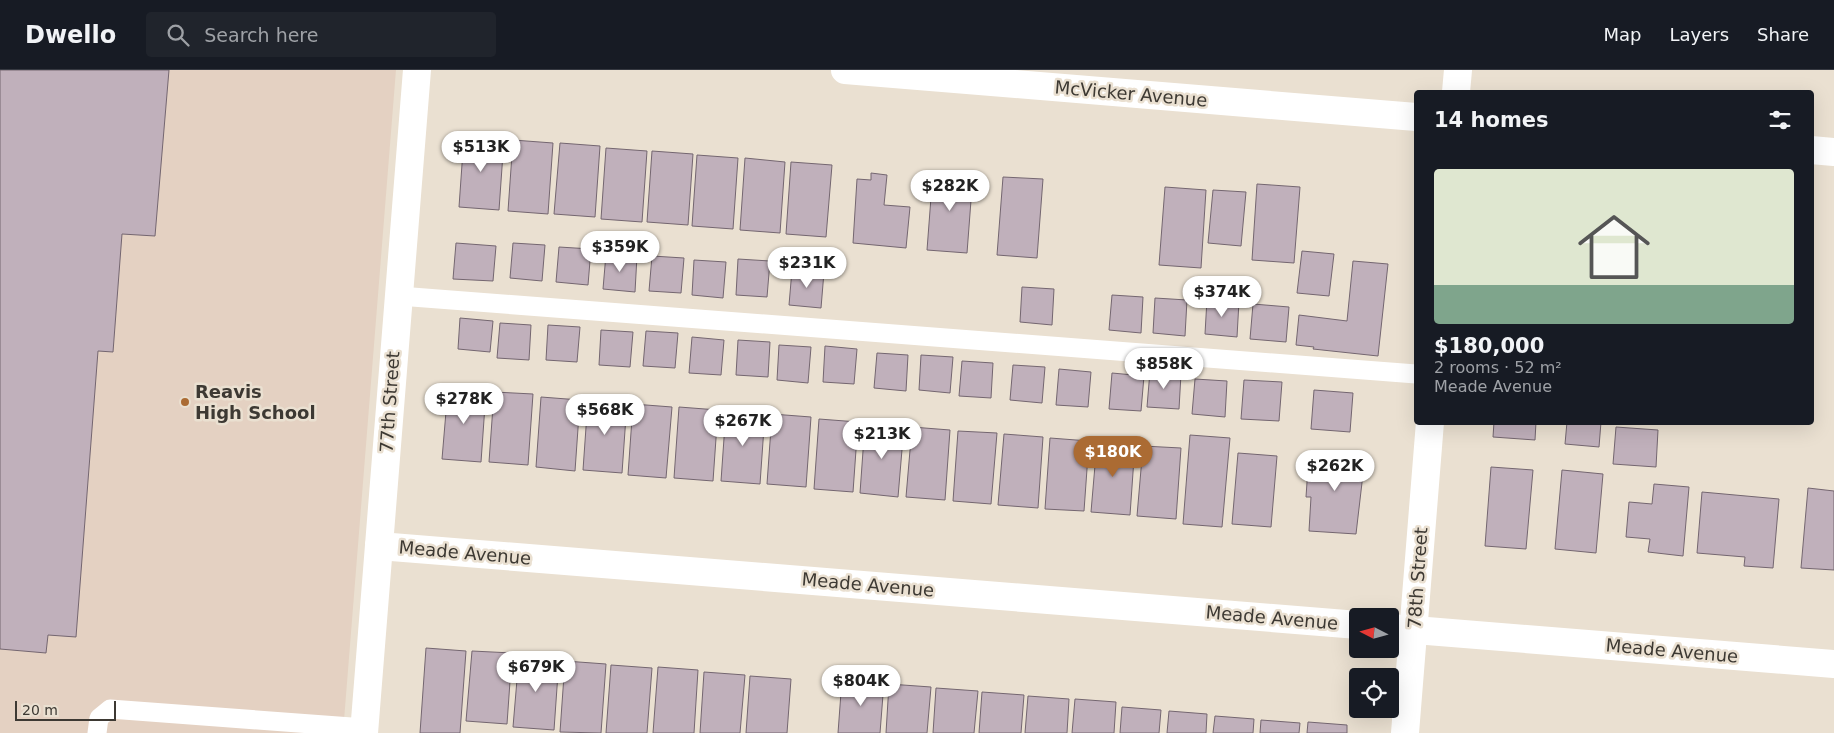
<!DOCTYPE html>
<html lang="en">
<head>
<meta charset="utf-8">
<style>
  :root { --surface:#171b24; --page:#20242c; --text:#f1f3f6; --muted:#9ea1a6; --line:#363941; --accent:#ab6b33 }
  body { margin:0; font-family:"DejaVu Sans",sans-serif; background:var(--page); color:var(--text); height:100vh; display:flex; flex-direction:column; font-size:19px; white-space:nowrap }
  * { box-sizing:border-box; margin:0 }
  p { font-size:16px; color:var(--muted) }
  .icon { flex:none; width:28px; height:28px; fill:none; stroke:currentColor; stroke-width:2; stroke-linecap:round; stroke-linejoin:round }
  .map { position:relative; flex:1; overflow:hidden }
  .panel { position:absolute; left:1414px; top:20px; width:400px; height:335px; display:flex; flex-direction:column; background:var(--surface); border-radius:5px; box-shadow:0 5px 20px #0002 }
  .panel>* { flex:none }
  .needle { width:32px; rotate:276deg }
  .controls { position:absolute; left:1349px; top:538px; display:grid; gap:10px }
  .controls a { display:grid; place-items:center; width:50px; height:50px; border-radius:5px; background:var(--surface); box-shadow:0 5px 20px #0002; font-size:25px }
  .scale { position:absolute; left:15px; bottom:12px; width:101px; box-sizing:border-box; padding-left:5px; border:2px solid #3d3933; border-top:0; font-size:14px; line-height:18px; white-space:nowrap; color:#3d3933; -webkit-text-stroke:4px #eae0d1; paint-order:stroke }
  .price { position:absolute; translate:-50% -42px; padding:0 11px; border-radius:18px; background:#fff; color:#222; font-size:16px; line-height:32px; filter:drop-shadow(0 1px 2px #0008) }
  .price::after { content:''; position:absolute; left:50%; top:30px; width:15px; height:11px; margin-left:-8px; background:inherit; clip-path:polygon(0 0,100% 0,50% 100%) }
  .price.selected { background:var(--accent); color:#fff }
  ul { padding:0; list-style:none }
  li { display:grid; align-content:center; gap:10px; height:265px; padding:0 20px }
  li span { display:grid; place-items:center; height:155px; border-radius:5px; color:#555 }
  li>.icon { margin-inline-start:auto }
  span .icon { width:90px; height:90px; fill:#fffc; stroke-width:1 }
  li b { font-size:21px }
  h2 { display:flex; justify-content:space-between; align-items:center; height:60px; padding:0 20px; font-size:21px }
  header { display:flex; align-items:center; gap:30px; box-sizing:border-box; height:70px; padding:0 25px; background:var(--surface); border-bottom:1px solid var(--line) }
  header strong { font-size:24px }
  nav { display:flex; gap:28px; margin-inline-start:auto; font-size:18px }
  .search { width:350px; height:45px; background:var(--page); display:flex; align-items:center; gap:12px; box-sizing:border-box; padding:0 18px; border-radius:5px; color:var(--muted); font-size:19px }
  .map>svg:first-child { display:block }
  .education { fill:#e4d1c2 }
  .building { fill:#c0b0bb; stroke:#746670 }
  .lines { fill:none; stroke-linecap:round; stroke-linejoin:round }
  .lane { stroke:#fff; stroke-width:19 }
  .street { stroke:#fff; stroke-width:28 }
  .poi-dot { fill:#ab6b33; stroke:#eae0d1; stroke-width:2 }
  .labels { text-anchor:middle; stroke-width:5; stroke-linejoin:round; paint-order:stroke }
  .street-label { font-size:18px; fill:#3d3933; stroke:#eae0d1 }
  .poi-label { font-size:18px; font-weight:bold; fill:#3d3933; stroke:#eae0d1; text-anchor:start }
</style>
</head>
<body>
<header>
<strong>Dwello</strong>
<div class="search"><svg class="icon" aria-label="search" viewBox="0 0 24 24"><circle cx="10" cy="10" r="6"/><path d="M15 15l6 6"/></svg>Search here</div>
<nav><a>Map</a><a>Layers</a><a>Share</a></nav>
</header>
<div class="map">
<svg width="1834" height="663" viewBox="0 0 1834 663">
  <rect width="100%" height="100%" fill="#eae0d1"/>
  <!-- education -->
  <polygon class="education" points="0,0 396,0 343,663 0,663"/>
  <!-- building -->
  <g class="building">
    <polygon points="0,0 169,0 155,166 122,164 113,282 98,281 76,567 48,565 46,583 0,579"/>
    <polygon points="464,66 504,69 499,140 459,137"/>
    <polygon points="513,70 553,73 548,144 508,141"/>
    <polygon points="560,73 600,76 595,147 554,144"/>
    <polygon points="606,78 647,81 642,152 601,149"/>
    <polygon points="652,81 693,84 688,155 647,152"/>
    <polygon points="697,85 738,88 733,159 692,156"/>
    <polygon points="745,88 785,92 780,163 740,160"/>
    <polygon points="791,92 832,95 826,167 786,164"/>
    <polygon points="933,101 973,104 967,183 927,180"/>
    <polygon points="871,103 887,105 884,135 910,137 906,178 853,173 857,109 871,110"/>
    <polygon points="1003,107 1043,109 1037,188 997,185"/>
    <polygon points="1257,114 1300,117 1294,193 1252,190"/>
    <polygon points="1165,117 1206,120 1201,198 1159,195"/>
    <polygon points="1213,120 1246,122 1241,176 1208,173"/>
    <polygon points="456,173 496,176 493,211 453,209"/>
    <polygon points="513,173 545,175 542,211 510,208"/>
    <polygon points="559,177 591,179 588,215 556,212"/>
    <polygon points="1302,181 1334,184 1329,226 1297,223"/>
    <polygon points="606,184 637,186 635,222 603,219"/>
    <polygon points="652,186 684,188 681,223 649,221"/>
    <polygon points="738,189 770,191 767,227 736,225"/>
    <polygon points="694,190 726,192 723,228 692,225"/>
    <polygon points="1353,191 1388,194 1378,286 1313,279 1314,277 1296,275 1299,245 1347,251"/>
    <polygon points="792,200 824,202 821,238 789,235"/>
    <polygon points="1022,217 1054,219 1052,255 1020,252"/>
    <polygon points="1112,225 1143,227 1141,263 1109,260"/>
    <polygon points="1155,228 1187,230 1185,266 1153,263"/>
    <polygon points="1207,229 1239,231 1237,267 1205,264"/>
    <polygon points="1253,234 1289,237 1286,272 1250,269"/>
    <polygon points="460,248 493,251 490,282 458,279"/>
    <polygon points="500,253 531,255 529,290 497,288"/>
    <polygon points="548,255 580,257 577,292 546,290"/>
    <polygon points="601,260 633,262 630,297 599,295"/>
    <polygon points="646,261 678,263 675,298 643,296"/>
    <polygon points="692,267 724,270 721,305 689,303"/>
    <polygon points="738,270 770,272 768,307 736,305"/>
    <polygon points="779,275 811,277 808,313 777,310"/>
    <polygon points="825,276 857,279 854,314 823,312"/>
    <polygon points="877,283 908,285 906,321 874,318"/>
    <polygon points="921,285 953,287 950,323 919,320"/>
    <polygon points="962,291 993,293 991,328 959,326"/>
    <polygon points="1013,295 1045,297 1042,333 1010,330"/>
    <polygon points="1059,299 1091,302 1088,337 1056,335"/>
    <polygon points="1150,301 1181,304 1179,339 1147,337"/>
    <polygon points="1112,303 1144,306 1141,341 1109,339"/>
    <polygon points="1195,309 1227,311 1225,347 1192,344"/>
    <polygon points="1244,310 1282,312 1279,351 1241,349"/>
    <polygon points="448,318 486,321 481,392 442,389"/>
    <polygon points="1314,320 1353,323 1350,362 1311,359"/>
    <polygon points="494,322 533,324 528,395 489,392"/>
    <polygon points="541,327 580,330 575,401 536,397"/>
    <polygon points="588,329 627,332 622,403 583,400"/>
    <polygon points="633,334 672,337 666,408 628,405"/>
    <polygon points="679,337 718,340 713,411 674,408"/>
    <polygon points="726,340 765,343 760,414 721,411"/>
    <polygon points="772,344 811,347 806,417 767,414"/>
    <polygon points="819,349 858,352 853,422 814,419"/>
    <polygon points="1494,352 1536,352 1535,370 1493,367"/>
    <polygon points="1567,352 1601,352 1599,377 1565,374"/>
    <polygon points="865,353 904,356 898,427 860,423"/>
    <polygon points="912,357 950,360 945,430 906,427"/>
    <polygon points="1616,357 1658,360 1656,397 1613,394"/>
    <polygon points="958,361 997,363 991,434 953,431"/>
    <polygon points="1004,364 1043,367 1038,438 998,435"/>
    <polygon points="1190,365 1230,368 1222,457 1183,454"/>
    <polygon points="1050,368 1089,371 1084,441 1045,439"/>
    <polygon points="1097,372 1135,374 1130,445 1091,442"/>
    <polygon points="1143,376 1181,378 1176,449 1137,446"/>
    <polygon points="1238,383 1277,386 1271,457 1232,454"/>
    <polygon points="1309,383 1365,387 1356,464 1309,461 1311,427 1306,427"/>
    <polygon points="1491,397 1533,400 1526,479 1485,476"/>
    <polygon points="1562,400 1603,404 1596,483 1555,479"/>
    <polygon points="1654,414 1689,417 1683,486 1648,482 1650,469 1626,467 1629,432 1652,434"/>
    <polygon points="1808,418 1834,421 1834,500 1801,498"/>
    <polygon points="1702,422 1779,429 1773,498 1744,496 1745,487 1697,483"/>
    <polygon points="426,578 466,581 460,663 420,663"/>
    <polygon points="472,581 512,583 507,654 466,651"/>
    <polygon points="519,586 559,589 554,660 513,657"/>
    <polygon points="565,591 606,594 601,663 560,662"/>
    <polygon points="611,595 652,598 647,663 606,663"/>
    <polygon points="658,597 698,600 694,663 653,663"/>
    <polygon points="704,602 745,605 740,663 700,663"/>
    <polygon points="750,606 791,609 787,663 746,663"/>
    <polygon points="842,609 884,612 880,663 838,663"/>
    <polygon points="889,614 931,617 927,663 886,663"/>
    <polygon points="936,618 978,621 974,663 933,663"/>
    <polygon points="982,622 1024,625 1021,663 979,663"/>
    <polygon points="1028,626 1069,629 1067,663 1025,663"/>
    <polygon points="1075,629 1116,632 1114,663 1072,663"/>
    <polygon points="1122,637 1161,640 1159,663 1120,663"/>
    <polygon points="1169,641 1207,644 1206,663 1167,663"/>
    <polygon points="1215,646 1254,649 1253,663 1213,663"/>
    <polygon points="1261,650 1300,653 1299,663 1260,663"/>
    <polygon points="1308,652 1347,655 1347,663 1307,663"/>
  </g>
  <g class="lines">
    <!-- lane -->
    <g class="lane">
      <polyline points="399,226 1416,304"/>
      <polyline points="97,663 99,648 110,639 365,658"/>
    </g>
    <!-- street -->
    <g class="street">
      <polyline points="845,0 1416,47"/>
      <polyline points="1456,22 1458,0"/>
      <polyline points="1811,80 1834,82"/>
      <polyline points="379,476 1358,555"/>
      <polyline points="1390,558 1834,594"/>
      <polyline points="364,663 417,0"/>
      <polyline points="1405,663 1430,352"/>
    </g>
  </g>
  <!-- markers -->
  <circle class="poi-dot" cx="185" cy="332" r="5"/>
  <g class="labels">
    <!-- street labels -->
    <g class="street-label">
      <text transform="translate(1131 24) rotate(5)" y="6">McVicker Avenue</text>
      <text transform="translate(390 332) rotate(-86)" y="6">77th Street</text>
      <text transform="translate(465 483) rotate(5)" y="6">Meade Avenue</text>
      <text transform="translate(1418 508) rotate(-86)" y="6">78th Street</text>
      <text transform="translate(868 515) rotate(5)" y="6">Meade Avenue</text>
      <text transform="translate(1272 548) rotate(5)" y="6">Meade Avenue</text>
      <text transform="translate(1672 581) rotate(5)" y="6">Meade Avenue</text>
    </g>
    <!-- poi labels -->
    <g class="poi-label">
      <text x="195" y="328">Reavis<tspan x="195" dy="21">High School</tspan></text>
    </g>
  </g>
</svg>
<div class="controls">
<a><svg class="needle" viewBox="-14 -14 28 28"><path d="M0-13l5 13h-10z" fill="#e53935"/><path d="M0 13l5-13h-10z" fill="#9ea1a6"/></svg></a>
<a><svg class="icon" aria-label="locate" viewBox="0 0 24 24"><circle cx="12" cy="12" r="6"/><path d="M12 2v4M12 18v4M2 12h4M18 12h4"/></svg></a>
</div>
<div class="scale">20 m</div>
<b class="price" style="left:481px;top:103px">$513K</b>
<b class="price" style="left:950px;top:142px">$282K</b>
<b class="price" style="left:620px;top:203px">$359K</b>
<b class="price" style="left:807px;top:219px">$231K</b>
<b class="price" style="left:1222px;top:248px">$374K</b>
<b class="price" style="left:1164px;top:320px">$858K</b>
<b class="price" style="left:464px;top:355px">$278K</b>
<b class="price" style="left:605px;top:366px">$568K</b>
<b class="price" style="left:743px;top:377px">$267K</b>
<b class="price" style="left:882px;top:390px">$213K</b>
<b class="price selected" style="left:1113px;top:408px">$180K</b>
<b class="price" style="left:1335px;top:422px">$262K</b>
<b class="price" style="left:536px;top:623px">$679K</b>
<b class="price" style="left:861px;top:637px">$804K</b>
<section class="panel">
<h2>14 homes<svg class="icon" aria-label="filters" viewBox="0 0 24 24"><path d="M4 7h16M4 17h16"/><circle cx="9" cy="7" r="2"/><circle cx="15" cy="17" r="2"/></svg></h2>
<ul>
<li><span style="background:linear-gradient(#dfe7d0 75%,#7fa58c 0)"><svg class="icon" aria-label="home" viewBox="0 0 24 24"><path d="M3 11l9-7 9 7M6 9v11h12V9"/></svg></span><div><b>$180,000</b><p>2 rooms · 52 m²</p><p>Meade Avenue</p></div></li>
</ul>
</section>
</div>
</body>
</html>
